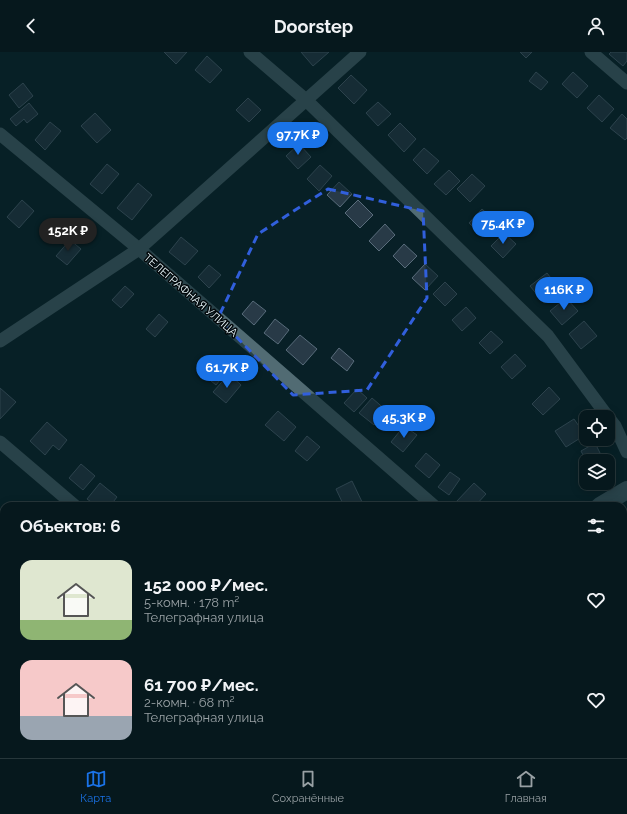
<!DOCTYPE html>
<html lang="ru">
<head>
<meta charset="utf-8">
<style>
  :root { --surface:#06181d; --page:#0f2126; --text:#f1f3f6; --muted:#98a0a4; --line:#27373b; --accent:#1a73e8 }
  body { margin:0; font-family:Raleway,sans-serif; background:var(--page); color:var(--text); height:100vh; display:flex; flex-direction:column; font-size:15px; white-space:nowrap }
  * { box-sizing:border-box; margin:0 }
  p { font-size:13px; color:var(--muted) }
  .icon { flex:none; width:22px; height:22px; fill:none; stroke:currentColor; stroke-width:2; stroke-linecap:round; stroke-linejoin:round }
  .map { position:relative; flex:1; overflow:hidden }
  .side { position:absolute; left:0px; top:450px; width:627px; height:256px; display:flex; flex-direction:column; background:var(--surface); border-radius:12px 12px 0 0; box-shadow:0 2px 10px #0003,0 0 0 1px var(--line) }
  .side>* { flex:none }
  .buttons { position:absolute; left:579px; top:358px; display:grid; gap:8px }
  .buttons a { display:grid; place-items:center; width:36px; height:36px; border-radius:8px; background:var(--surface); box-shadow:0 2px 10px #0003,0 0 0 1px var(--line); font-size:20px }
  .price { position:absolute; translate:-50% -34px; padding:0 9px; border-radius:14px; background:var(--accent); color:#fff; font-size:13px; line-height:26px; filter:drop-shadow(0 1px 2px #0008) }
  .price::after { content:''; position:absolute; left:50%; top:24px; width:12px; height:9px; margin-left:-6px; background:inherit; clip-path:polygon(0 0,100% 0,50% 100%) }
  .price.on { background:#222; color:#fff }
  ul { padding:0; list-style:none }
  li { display:flex; align-items:center; gap:12px; height:100px; padding:0 20px }
  li span { display:grid; place-items:center; flex:none; width:112px; height:80px; border-radius:12px; color:#555 }
  li>.icon { margin-inline-start:auto }
  span .icon { width:48px; height:48px; fill:#fffc; stroke-width:1 }
  li b { font-size:17px }
  h2 { display:flex; justify-content:space-between; align-items:center; height:48px; padding:0 20px; font-size:17px }
  header { display:flex; justify-content:space-between; align-items:center; height:52px; padding:0 20px; background:var(--surface); font-size:18px; font-weight:700 }
  .menu { display:flex; justify-content:space-around; align-items:center; height:56px; border-top:1px solid var(--line); background:var(--surface); font-size:11px; color:var(--muted) }
  .menu a { display:grid; justify-items:center; gap:2px }
  .menu .on { color:var(--accent) }
  .map>svg:first-child { display:block }
  .building { fill:#283a47; stroke:#596c7b }
  .lines { fill:none; stroke-linecap:round; stroke-linejoin:round }
  .path { stroke:#4d6268; stroke-width:2.5; stroke-dasharray:2 3; stroke-linecap:butt }
  .minor { stroke:#516b73; stroke-width:13 }
  .tertiary { stroke:#516b73; stroke-width:16 }
  .secondary { stroke:#516b73; stroke-width:18 }
  .marked { fill:none; stroke:#315fdc; stroke-width:3; stroke-dasharray:8 5; stroke-linejoin:round }
  .labels { text-anchor:middle; stroke-width:3; stroke-linejoin:round; paint-order:stroke }
  .street-label { font-size:11px; fill:#e9f8fc; stroke:#02080b }
</style>
</head>
<body>
<header><svg class="icon" aria-label="back" viewBox="0 0 24 24"><path d="M15 5l-7 7 7 7"/></svg>Doorstep<svg class="icon" aria-label="person" viewBox="0 0 24 24"><circle cx="12" cy="8" r="4"/><path d="M4 21q1-7 8-7t8 7"/></svg></header>
<div class="map">
<svg width="627" height="706" viewBox="0 0 627 706">
  <rect width="100%" height="100%" fill="#082027"/>
  <!-- building -->
  <g class="building">
    <polygon points="164,0 187,0 176,12"/>
    <polygon points="301,0 329,0 313,14"/>
    <polygon points="520,0 532,0 526,6"/>
    <polygon points="611,0 627,0 627,9 623,14 609,2"/>
    <polygon points="207,4 222,18 210,31 195,18"/>
    <polygon points="536,20 548,30 541,38 529,29"/>
    <polygon points="573,20 588,34 577,46 562,32"/>
    <polygon points="351,23 367,38 354,52 338,36"/>
    <polygon points="23,31 33,44 19,56 9,43"/>
    <polygon points="599,43 614,57 602,70 587,56"/>
    <polygon points="248,46 261,58 249,70 236,58"/>
    <polygon points="378,50 391,62 378,74 366,61"/>
    <polygon points="29,51 38,62 27,71 24,67 16,74 10,67"/>
    <polygon points="95,61 111,78 97,91 81,74"/>
    <polygon points="622,62 627,67 627,86 625,88 610,76"/>
    <polygon points="50,70 61,79 45,98 35,88"/>
    <polygon points="400,71 416,87 404,100 388,83"/>
    <polygon points="299,92 311,105 298,117 286,104"/>
    <polygon points="424,96 439,109 427,122 413,108"/>
    <polygon points="107,112 119,122 102,142 90,132"/>
    <polygon points="320,113 332,124 319,139 307,127"/>
    <polygon points="449,118 460,129 446,143 434,132"/>
    <polygon points="472,122 485,134 470,150 457,137"/>
    <polygon points="339,130 352,142 340,155 327,143"/>
    <polygon points="138,131 152,143 132,168 117,156"/>
    <polygon points="22,148 34,159 19,176 7,165"/>
    <polygon points="358,148 373,163 360,176 345,161"/>
    <polygon points="482,157 495,169 482,183 469,171"/>
    <polygon points="385,172 395,183 379,199 369,189"/>
    <polygon points="504,181 516,192 503,206 491,194"/>
    <polygon points="181,185 198,199 185,213 169,200"/>
    <polygon points="70,188 81,197 67,213 56,204"/>
    <polygon points="404,192 417,204 405,216 393,204"/>
    <polygon points="425,212 438,224 425,238 412,226"/>
    <polygon points="209,213 221,223 209,236 198,225"/>
    <polygon points="547,221 560,238 544,251 530,234"/>
    <polygon points="445,230 457,242 445,254 433,242"/>
    <polygon points="125,234 134,242 121,256 112,248"/>
    <polygon points="566,246 578,259 562,273 550,259"/>
    <polygon points="253,249 266,259 254,273 242,262"/>
    <polygon points="466,255 476,266 462,279 452,268"/>
    <polygon points="159,262 168,270 155,285 146,277"/>
    <polygon points="275,267 289,278 278,292 264,281"/>
    <polygon points="584,269 597,284 581,297 569,282"/>
    <polygon points="491,279 503,290 490,302 479,291"/>
    <polygon points="300,283 317,297 303,313 286,298"/>
    <polygon points="339,296 354,309 347,319 331,306"/>
    <polygon points="515,302 526,314 512,327 501,315"/>
    <polygon points="216,310 227,319 216,333 205,324"/>
    <polygon points="229,322 241,333 226,351 213,340"/>
    <polygon points="549,335 560,347 543,363 532,352"/>
    <polygon points="0,336 16,350 0,367"/>
    <polygon points="357,337 367,346 354,360 344,351"/>
    <polygon points="372,346 387,359 374,373 359,361"/>
    <polygon points="278,359 296,375 284,389 265,373"/>
    <polygon points="574,367 585,383 566,395 555,379"/>
    <polygon points="47,370 67,388 59,398 53,393 45,403 30,389"/>
    <polygon points="404,374 417,383 403,400 391,390"/>
    <polygon points="307,384 320,395 307,409 295,399"/>
    <polygon points="595,391 604,409 586,409 581,399"/>
    <polygon points="426,401 440,413 429,426 415,414"/>
    <polygon points="81,412 95,424 83,438 69,426"/>
    <polygon points="450,420 460,427 449,443 438,435"/>
    <polygon points="352,429 364,454 344,454 336,437"/>
    <polygon points="100,431 117,445 110,454 97,454 87,447"/>
    <polygon points="474,431 486,442 475,454 461,454 456,450"/>
    <polygon points="623,501 627,507 627,513 623,515"/>
    <polygon points="4,631 4,647 0,644 0,635"/>
    <polygon points="293,702 300,702 302,706 284,706"/>
  </g>
  <g class="lines">
    <!-- path -->
    <polyline class="path" points="408,702 409,706"/>
    <!-- minor -->
    <g class="minor">
      <polyline points="250,0 306,48 548,284 608,365"/>
      <polyline points="591,0 627,31"/>
      <polyline points="0,82 139,197 434,454"/>
      <polyline points="0,289 139,197 360,0"/>
      <polyline points="608,365 615,374 627,400"/>
      <polyline points="0,390 75,454"/>
      <polyline points="0,664 4,668"/>
      <polyline points="43,702 48,706"/>
    </g>
    <!-- tertiary -->
    <g class="tertiary">
      <polyline points="138,706 146,702"/>
      <polyline points="170,706 178,702"/>
    </g>
    <!-- secondary -->
    <g class="secondary">
      <polyline points="600,454 627,438"/>
      <polyline points="349,702 350,706"/>
      <polyline points="364,702 364,706"/>
    </g>
  </g>
  <!-- marked area -->
  <path d="M0 0H627V706H0ZM328,137L423,159L427,246L367,338L293,343L218,266L258,182Z" fill="#082027" fill-opacity=".55" fill-rule="evenodd"/>
  <path class="marked" d="M328,137L423,159L427,246L367,338L293,343L218,266L258,182Z"/>
  <g class="labels">
    <!-- street labels -->
    <g class="street-label">
      <text transform="translate(191 243) rotate(41)" y="4">ТЕЛЕГРАФНАЯ УЛИЦА</text>
    </g>
  </g>
</svg>
<div class="buttons">
<a><svg class="icon" aria-label="locate" viewBox="0 0 24 24"><circle cx="12" cy="12" r="6"/><path d="M12 2v4M12 18v4M2 12h4M18 12h4"/></svg></a>
<a><svg class="icon" aria-label="layers" viewBox="0 0 24 24"><path d="M12 4l9 5-9 5-9-5zM3 14l9 5 9-5"/></svg></a>
</div>
<b class="price" style="left:298px;top:104px">97.7K ₽</b>
<b class="price" style="left:503px;top:193px">75.4K ₽</b>
<b class="price on" style="left:68px;top:200px">152K ₽</b>
<b class="price" style="left:564px;top:259px">116K ₽</b>
<b class="price" style="left:227px;top:337px">61.7K ₽</b>
<b class="price" style="left:404px;top:387px">45.3K ₽</b>
<section class="side">
<h2>Объектов: 6<svg class="icon" aria-label="filters" viewBox="0 0 24 24"><path d="M4 7h16M4 17h16"/><circle cx="9" cy="7" r="2"/><circle cx="15" cy="17" r="2"/></svg></h2>
<ul>
<li><span style="background:linear-gradient(#dfe7d0 75%,#8fb573 0)"><svg class="icon" aria-label="home" viewBox="0 0 24 24"><path d="M3 11l9-7 9 7M6 9v11h12V9"/></svg></span><div><b>152 000 ₽/мес.</b><p>5-комн. · 178 m²</p><p>Телеграфная улица</p></div><svg class="icon" aria-label="heart" viewBox="0 0 24 24"><path d="M12 20l-8-8c-3-5 5-10 8-4 3-6 11-1 8 4z"/></svg></li>
<li><span style="background:linear-gradient(#f6c9c9 70%,#9aa5b1 0)"><svg class="icon" aria-label="home" viewBox="0 0 24 24"><path d="M3 11l9-7 9 7M6 9v11h12V9"/></svg></span><div><b>61 700 ₽/мес.</b><p>2-комн. · 68 m²</p><p>Телеграфная улица</p></div><svg class="icon" aria-label="heart" viewBox="0 0 24 24"><path d="M12 20l-8-8c-3-5 5-10 8-4 3-6 11-1 8 4z"/></svg></li>
</ul>
</section>
</div>
<nav class="menu">
<a class="on"><svg class="icon" aria-label="map" viewBox="0 0 24 24"><path d="M3 6l6-2 6 2 6-2v14l-6 2-6-2-6 2zM9 4v14M15 6v14"/></svg>Карта</a>
<a><svg class="icon" aria-label="saved" viewBox="0 0 24 24"><path d="M7 4h10v16l-5-4-5 4z"/></svg>Сохранённые</a>
<a><svg class="icon" aria-label="home" viewBox="0 0 24 24"><path d="M3 11l9-7 9 7M6 9v11h12V9"/></svg>Главная</a>
</nav>
</body>
</html>
